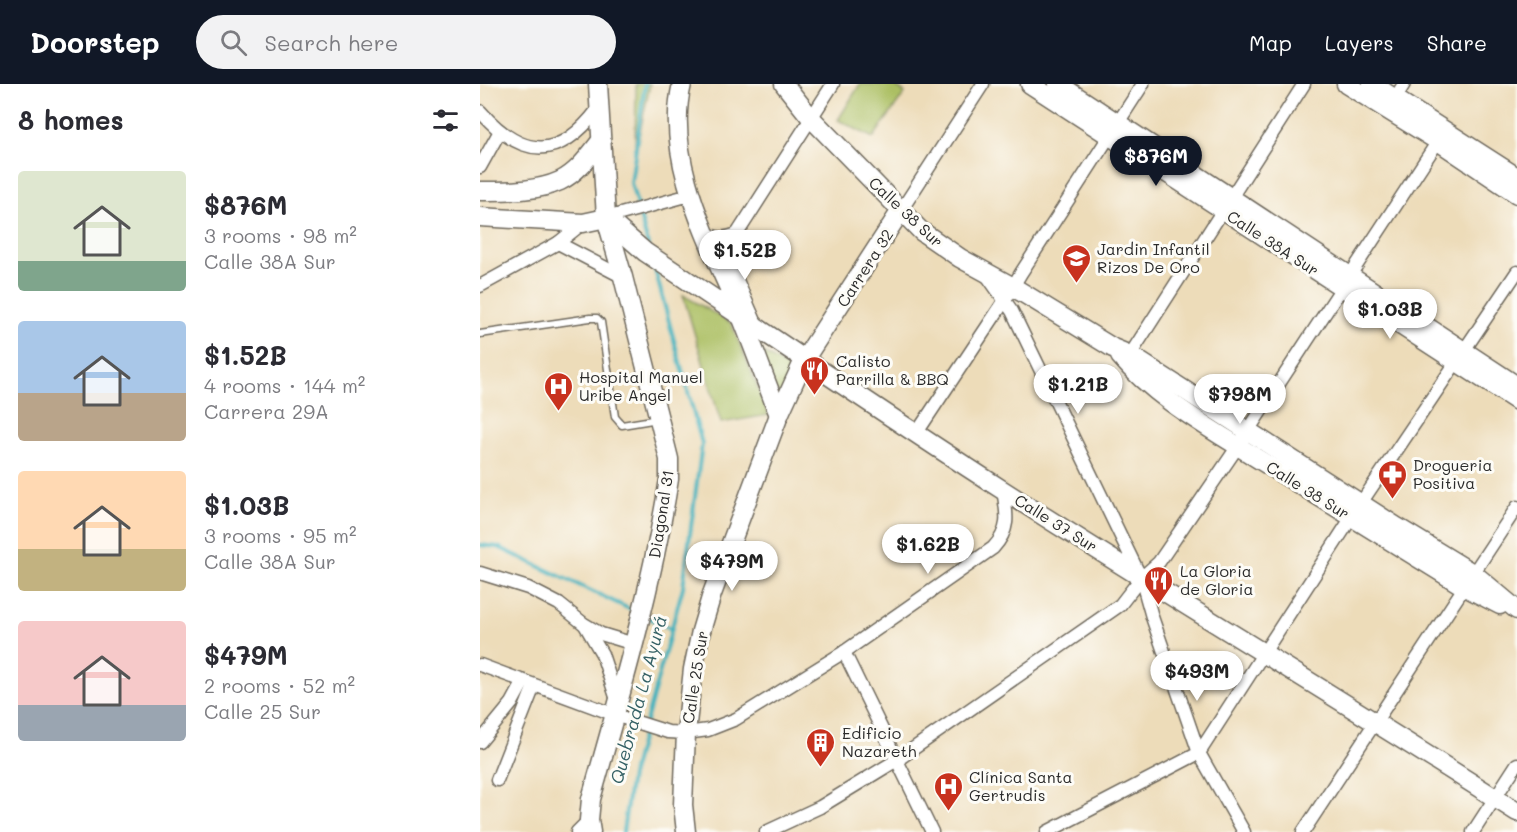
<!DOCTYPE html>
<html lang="en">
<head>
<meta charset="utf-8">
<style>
  :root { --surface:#fff; --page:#f2f2f3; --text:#2b2b33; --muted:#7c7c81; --accent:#111827 }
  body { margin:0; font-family:Mali,sans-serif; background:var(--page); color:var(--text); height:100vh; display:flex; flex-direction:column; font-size:22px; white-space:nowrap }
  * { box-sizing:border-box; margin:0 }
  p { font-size:20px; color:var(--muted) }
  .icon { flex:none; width:33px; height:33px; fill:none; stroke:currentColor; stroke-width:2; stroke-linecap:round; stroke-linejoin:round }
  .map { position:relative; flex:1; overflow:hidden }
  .sheet { display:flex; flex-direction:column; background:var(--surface); width:480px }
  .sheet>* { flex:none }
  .price { position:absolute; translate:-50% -51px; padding:0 14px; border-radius:21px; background:#fff; color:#222; font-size:20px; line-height:39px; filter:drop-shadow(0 2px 3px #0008) }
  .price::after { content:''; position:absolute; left:50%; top:36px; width:18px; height:14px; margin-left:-9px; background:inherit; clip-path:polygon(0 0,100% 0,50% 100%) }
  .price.on { background:var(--accent); color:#fff }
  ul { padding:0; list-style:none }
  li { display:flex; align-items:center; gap:18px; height:150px; padding:0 18px }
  li span { display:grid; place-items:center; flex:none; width:168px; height:120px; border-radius:6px; color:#555 }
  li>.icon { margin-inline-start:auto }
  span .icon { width:72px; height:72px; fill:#fffc; stroke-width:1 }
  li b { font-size:26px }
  h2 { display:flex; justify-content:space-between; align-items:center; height:72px; padding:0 18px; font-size:26px }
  header { display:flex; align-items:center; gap:36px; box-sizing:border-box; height:84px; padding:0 30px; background:var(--accent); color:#fff }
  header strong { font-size:28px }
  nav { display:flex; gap:33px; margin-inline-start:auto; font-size:21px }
  .search { width:420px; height:54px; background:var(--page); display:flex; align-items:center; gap:15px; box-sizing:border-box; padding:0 21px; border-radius:33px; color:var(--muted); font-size:22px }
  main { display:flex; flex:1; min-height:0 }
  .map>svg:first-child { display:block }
  .green { fill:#acbf63; stroke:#6c7547; stroke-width:1.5 }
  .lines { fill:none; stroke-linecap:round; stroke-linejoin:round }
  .stream { stroke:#43b2bd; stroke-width:4 }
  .lane-casing { stroke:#6f695d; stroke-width:9 }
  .street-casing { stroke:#6f695d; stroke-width:15 }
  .secondary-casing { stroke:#6f695d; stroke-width:21 }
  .lane { stroke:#fff; stroke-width:6 }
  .street { stroke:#fff; stroke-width:12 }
  .secondary { stroke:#fff; stroke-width:18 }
  .labels { text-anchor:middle; stroke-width:6; stroke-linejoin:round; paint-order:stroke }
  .street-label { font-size:16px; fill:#2b2b2b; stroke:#fdfcf7 }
  .poi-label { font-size:16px; fill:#2b2b2b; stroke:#fdfcf7; text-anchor:start }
  .water-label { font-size:18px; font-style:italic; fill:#356165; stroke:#fdfcf7 }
</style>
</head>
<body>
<header>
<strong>Doorstep</strong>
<div class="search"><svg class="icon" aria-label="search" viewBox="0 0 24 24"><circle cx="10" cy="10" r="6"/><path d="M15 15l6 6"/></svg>Search here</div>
<nav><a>Map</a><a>Layers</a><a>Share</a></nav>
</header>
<main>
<section class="sheet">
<h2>8 homes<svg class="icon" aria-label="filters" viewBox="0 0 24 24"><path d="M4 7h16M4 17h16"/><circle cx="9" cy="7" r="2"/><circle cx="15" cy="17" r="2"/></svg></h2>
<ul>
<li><span style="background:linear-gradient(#dfe7d0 75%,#7fa58c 0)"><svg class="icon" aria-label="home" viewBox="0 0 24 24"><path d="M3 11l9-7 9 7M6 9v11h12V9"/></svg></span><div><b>$876M</b><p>3 rooms · 98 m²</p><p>Calle 38A Sur</p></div></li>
<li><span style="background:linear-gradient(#a9c7e8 60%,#b9a48a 0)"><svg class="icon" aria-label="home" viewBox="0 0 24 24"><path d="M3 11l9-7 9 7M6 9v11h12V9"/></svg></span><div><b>$1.52B</b><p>4 rooms · 144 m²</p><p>Carrera 29A</p></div></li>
<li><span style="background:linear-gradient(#ffd9b3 65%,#c2b280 0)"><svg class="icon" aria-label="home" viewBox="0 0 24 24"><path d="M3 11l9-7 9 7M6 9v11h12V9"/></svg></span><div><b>$1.03B</b><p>3 rooms · 95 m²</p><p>Calle 38A Sur</p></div></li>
<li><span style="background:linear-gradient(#f6c9c9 70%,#9aa5b1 0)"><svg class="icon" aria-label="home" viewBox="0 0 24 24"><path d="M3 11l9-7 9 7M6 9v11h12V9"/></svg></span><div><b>$479M</b><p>2 rooms · 52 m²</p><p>Calle 25 Sur</p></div></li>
</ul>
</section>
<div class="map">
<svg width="1037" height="748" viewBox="0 0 1037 748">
  <rect width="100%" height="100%" fill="#fdfcf7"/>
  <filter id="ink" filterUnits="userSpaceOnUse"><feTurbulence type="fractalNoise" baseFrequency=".0167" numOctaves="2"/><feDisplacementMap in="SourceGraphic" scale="12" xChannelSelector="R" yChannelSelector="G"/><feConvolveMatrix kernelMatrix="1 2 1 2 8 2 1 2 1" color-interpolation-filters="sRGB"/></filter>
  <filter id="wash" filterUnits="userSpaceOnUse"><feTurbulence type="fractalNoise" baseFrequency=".008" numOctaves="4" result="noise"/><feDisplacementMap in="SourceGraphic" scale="24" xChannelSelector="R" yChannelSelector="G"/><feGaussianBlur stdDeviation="1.35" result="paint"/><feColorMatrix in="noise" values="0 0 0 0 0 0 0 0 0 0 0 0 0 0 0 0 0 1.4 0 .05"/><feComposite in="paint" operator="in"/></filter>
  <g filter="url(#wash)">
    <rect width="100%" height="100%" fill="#eddcb9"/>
    <!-- green -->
    <g class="green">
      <polygon points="156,0 170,0 155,71"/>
      <polygon points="380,0 412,0 425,9 393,54 358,36"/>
      <polygon points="203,211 251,239 289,331 241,339"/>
      <polygon points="275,264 316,288 296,319"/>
    </g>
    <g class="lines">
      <!-- stream -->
      <g class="stream">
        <polyline points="165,0 151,99 168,161"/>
        <polyline points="0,461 18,463 156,528"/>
        <polyline points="165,532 192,545"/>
        <polyline points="143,748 151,692 203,503 222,360 174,182"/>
      </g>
    </g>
  </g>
  <g filter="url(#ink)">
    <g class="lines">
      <defs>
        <polyline id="lane" points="0,250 110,234 117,234 121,238 135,333 142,341 178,335"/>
        <g id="street">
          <polyline points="912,19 924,0"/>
          <path d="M0,27C42,75 79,77 118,25"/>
          <polyline points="0,83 20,47"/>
          <polyline points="420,128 503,0"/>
          <polyline points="126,134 210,111"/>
          <path d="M225,148C236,155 244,155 257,150L353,0"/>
          <polyline points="257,150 250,171 252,185 278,244"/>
          <polyline points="78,159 143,193"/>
          <polyline points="508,193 532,227 661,494 672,533 719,669 764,748"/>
          <polyline points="0,202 78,159 103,139"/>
          <polyline points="650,271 824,0"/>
          <polyline points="436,350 525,216 541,189 663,0"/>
          <polyline points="0,489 48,504 79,520 104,540 121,550 154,560"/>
          <polyline points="105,541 122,570 138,619"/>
          <polyline points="364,568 452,748"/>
          <path d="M0,581L144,634L188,648L206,649L228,646L256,635L364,568L513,464C531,445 527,430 523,406"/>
          <polyline points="0,658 32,619 44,597"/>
          <polyline points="17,696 54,602"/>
          <polyline points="97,748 109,736"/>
          <polyline points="286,748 340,723 417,676 640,521 661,494 679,478 758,362 962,51"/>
          <polyline points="567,748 719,669 881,419 1037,188"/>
          <polyline points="823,748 1037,423"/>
          <polyline points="993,748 1037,680"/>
        </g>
        <g id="secondary">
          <path d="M202,0C183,78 232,162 261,232C274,264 286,298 299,331"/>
          <polyline points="304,0 331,34 441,147 480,174 533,203 633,264 650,271 917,443 994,490 1037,526"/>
          <polyline points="550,0 1037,317"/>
          <polyline points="578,0 1037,302"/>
          <polyline points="866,0 958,57 1037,110"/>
          <polyline points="892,0 1037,93"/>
          <path d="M0,107C25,107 56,108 80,97C97,89 109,72 120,58"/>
          <polyline points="0,133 103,139 126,134"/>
          <path d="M126,134L165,168C283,247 401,328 521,405C691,514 866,618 1037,728"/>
          <path d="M640,272C674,313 730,344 775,373C845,416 915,459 985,503L1020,521"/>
          <path d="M111,748L109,736L111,715C141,609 172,504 189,395V375L180,339L143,193L126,134L118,0"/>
          <polyline points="206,748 203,721 206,649 213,585 221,547 232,510 299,331 324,276 420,128"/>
        </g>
      </defs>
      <!-- lane casing -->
      <use href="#lane" class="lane-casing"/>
      <!-- street casing -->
      <use href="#street" class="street-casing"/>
      <!-- secondary casing -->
      <use href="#secondary" class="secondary-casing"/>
      <!-- lane -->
      <use href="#lane" class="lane"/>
      <!-- street -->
      <use href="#street" class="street"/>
      <!-- secondary -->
      <use href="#secondary" class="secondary"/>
    </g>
  </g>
  <!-- icons -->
  <defs>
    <symbol id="school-pin" viewBox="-11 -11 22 30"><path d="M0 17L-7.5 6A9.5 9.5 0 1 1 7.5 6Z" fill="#c8321e" stroke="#fdfcf7"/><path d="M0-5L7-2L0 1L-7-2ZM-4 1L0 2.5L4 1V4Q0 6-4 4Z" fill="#fff"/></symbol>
    <symbol id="restaurant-pin" viewBox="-11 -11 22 30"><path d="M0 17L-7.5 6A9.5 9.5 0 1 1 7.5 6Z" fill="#c8321e" stroke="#fdfcf7"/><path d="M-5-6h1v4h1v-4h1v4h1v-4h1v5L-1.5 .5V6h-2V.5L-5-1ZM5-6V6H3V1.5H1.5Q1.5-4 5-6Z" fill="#fff"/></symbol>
    <symbol id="hospital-pin" viewBox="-11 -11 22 30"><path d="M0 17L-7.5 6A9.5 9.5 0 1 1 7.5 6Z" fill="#c8321e" stroke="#fdfcf7"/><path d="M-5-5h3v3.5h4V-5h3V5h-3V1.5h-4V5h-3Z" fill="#fff"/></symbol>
    <symbol id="pharmacy-pin" viewBox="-11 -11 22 30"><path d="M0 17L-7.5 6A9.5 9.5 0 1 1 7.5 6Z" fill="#c8321e" stroke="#fdfcf7"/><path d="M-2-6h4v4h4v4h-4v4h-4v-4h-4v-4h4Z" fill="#fff"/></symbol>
    <symbol id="building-pin" viewBox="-11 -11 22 30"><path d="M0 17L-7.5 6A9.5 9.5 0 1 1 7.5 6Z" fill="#c8321e" stroke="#fdfcf7"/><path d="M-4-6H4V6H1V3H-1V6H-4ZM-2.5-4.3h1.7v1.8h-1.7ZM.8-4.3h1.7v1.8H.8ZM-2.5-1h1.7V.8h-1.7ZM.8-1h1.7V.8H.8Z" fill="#fff"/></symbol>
  </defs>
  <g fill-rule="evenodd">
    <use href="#school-pin" x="580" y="158" width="33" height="45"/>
    <use href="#restaurant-pin" x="318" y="270" width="33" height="45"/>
    <use href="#hospital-pin" x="62" y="286" width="33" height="45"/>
    <use href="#pharmacy-pin" x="896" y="374" width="33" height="45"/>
    <use href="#restaurant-pin" x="662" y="480" width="33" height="45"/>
    <use href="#building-pin" x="324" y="642" width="33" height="45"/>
    <use href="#hospital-pin" x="452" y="686" width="33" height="45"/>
  </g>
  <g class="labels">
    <!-- street labels -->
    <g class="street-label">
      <text transform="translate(426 128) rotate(43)" y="6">Calle 38 Sur</text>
      <text transform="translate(793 159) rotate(33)" y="6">Calle 38A Sur</text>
      <text transform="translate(385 184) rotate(-57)" y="6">Carrera 32</text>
      <text transform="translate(828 406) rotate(32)" y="6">Calle 38 Sur</text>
      <text transform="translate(181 430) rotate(-81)" y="6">Diagonal 31</text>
      <text transform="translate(576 439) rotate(32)" y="6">Calle 37 Sur</text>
      <text transform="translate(215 593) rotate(-81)" y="6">Calle 25 Sur</text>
    </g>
    <!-- poi labels -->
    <g class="poi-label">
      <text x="617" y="171">Jardin Infantil<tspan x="617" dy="18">Rizos De Oro</tspan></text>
      <text x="356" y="283">Calisto<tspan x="356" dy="18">Parrilla &amp; BBQ</tspan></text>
      <text x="99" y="299">Hospital Manuel<tspan x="99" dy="18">Uribe Angel</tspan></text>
      <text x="933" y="387">Drogueria<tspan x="933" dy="18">Positiva</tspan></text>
      <text x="700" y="493">La Gloria<tspan x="700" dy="18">de Gloria</tspan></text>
      <text x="362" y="655">Edificio<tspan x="362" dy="18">Nazareth</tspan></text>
      <text x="489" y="699">Clínica Santa<tspan x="489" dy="18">Gertrudis</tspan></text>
    </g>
    <!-- water labels -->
    <g class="water-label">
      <text transform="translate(159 616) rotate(-75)" y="6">Quebrada La Ayurá</text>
    </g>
  </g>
</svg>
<b class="price on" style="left:676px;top:103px">$876M</b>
<b class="price" style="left:265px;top:197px">$1.52B</b>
<b class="price" style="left:910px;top:256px">$1.03B</b>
<b class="price" style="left:598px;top:331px">$1.21B</b>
<b class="price" style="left:760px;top:341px">$798M</b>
<b class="price" style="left:448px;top:491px">$1.62B</b>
<b class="price" style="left:252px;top:508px">$479M</b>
<b class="price" style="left:717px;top:618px">$493M</b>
</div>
</main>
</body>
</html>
